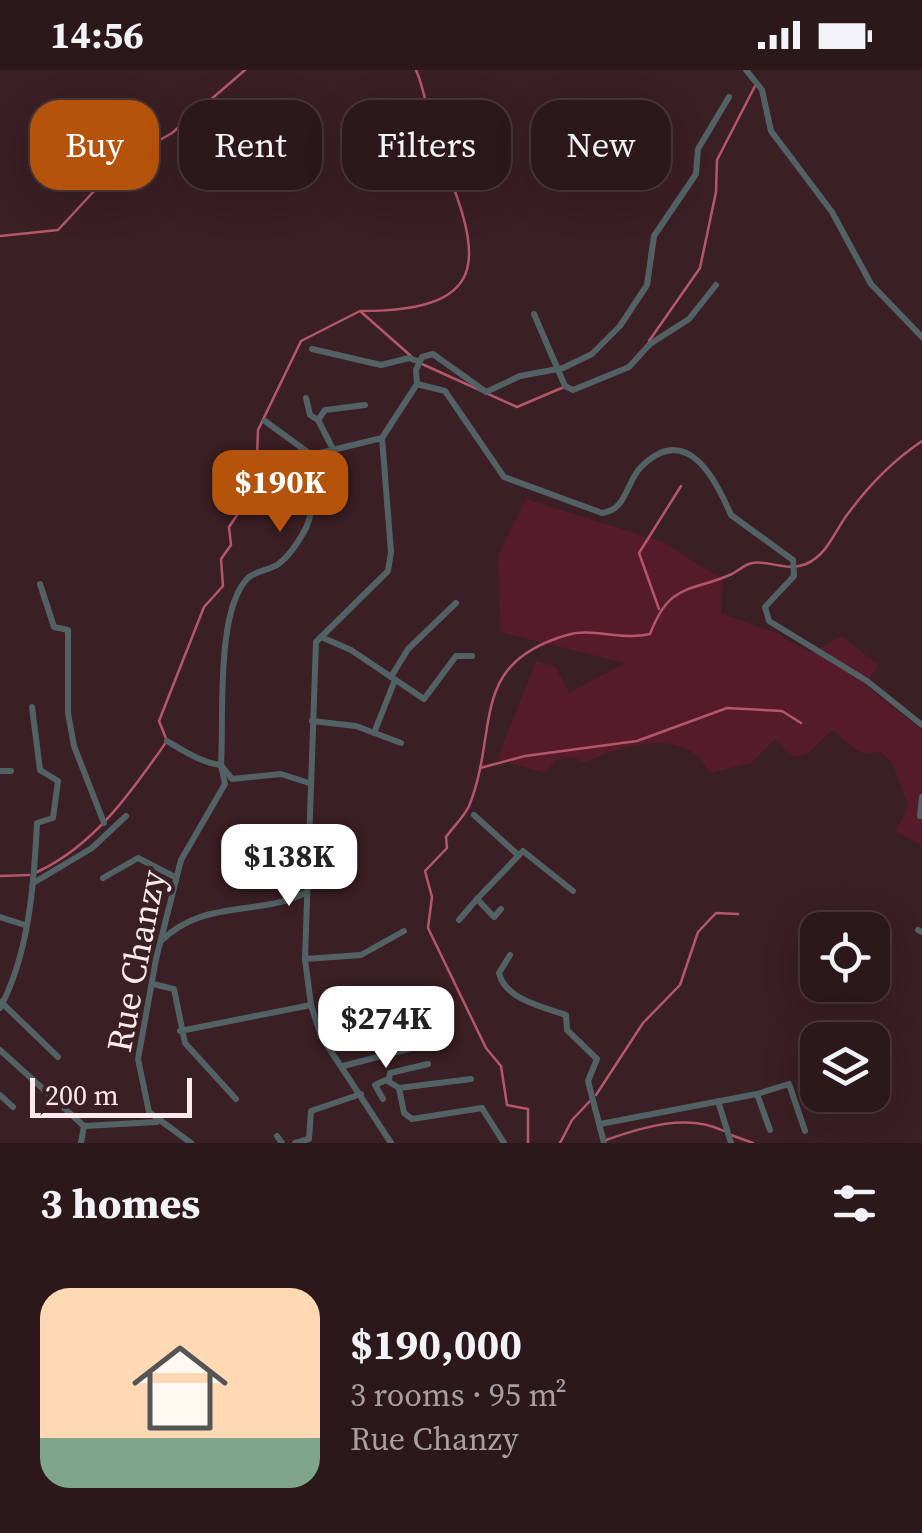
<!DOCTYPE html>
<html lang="en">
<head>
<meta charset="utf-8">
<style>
  :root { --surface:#2c171b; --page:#382428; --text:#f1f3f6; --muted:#a69fa3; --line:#48363a; --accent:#b45309 }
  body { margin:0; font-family:"Source Serif 4",serif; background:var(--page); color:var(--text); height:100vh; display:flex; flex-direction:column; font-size:38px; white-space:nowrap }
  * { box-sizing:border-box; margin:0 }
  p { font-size:32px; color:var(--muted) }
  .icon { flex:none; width:55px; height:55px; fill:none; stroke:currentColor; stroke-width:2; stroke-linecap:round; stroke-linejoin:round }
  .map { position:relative; height:1073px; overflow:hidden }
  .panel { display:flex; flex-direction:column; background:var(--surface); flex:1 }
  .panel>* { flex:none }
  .top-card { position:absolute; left:30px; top:30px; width:862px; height:90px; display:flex; gap:20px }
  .buttons { position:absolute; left:800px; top:842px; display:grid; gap:20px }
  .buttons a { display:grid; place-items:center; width:90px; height:90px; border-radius:20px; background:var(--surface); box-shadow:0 10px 40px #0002,0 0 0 2px var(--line); font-size:50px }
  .scale { position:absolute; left:30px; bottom:25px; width:162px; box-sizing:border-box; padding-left:10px; border:5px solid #feeaed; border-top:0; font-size:28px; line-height:35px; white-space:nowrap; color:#feeaed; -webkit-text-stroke:8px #3a1f24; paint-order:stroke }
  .price { position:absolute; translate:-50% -85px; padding:0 22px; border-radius:20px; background:#fff; color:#222; font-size:32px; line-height:65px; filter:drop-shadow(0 2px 5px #0008) }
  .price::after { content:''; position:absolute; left:50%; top:60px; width:30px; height:22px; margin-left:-15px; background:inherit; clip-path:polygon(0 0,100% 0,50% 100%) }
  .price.selected { background:var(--accent); color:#fff }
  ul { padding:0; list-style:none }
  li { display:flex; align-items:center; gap:30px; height:250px; padding:0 40px }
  li span { display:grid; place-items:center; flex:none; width:280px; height:200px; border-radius:30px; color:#555 }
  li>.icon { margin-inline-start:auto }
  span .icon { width:120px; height:120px; fill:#fffc; stroke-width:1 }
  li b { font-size:42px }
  h2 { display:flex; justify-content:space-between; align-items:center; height:120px; padding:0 40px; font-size:42px }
  .tag { padding:0 35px; border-radius:30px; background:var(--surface); box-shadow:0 10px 40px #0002,0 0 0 2px var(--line); font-size:35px; line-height:90px }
  .tag.selected { background:var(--accent); color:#fff }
  .status { display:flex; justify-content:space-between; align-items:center; height:70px; padding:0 50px; background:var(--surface); direction:ltr }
  .status svg { height:28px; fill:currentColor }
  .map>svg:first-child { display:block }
  .green { fill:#561b2a }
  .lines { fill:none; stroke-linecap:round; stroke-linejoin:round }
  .stream { stroke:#b4576b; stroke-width:2.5 }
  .minor { stroke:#526264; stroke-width:6 }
  .labels { text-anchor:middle; stroke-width:8; stroke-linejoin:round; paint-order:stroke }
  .street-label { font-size:35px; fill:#feeaed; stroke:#3a1f24 }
</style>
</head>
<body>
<div class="status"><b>14:56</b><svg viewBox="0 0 49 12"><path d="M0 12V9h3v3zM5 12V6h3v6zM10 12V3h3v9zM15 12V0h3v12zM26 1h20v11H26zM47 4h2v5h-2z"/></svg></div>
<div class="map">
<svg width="922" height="1073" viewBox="0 0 922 1073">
  <rect width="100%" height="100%" fill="#3a1f24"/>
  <!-- green -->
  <path class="green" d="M526,429L663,472L723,510L721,543L774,562L812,583L841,566L879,595L865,615L922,660V776L896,761L908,736L893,695L881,682L861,683L832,660L807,684L794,687L775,669L751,693L710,703C686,655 624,675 583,693L575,687L556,690L545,703L497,689L536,591L555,596L569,623L625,593L500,562L498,485Z"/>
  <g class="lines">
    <!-- stream -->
    <g class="stream">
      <polyline points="0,166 58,160 120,93 172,63 245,0"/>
      <path d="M361,241C506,241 476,175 437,73C427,48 427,25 416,0"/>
      <polyline points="649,271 700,198 716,122 717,90 755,16"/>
      <polyline points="422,294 517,337 564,317"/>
      <polyline points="659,539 639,483 681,416"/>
      <polyline points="480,698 525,686 637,671 727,638 782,641 801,653"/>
      <path d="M37,802C94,776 132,721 167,671L159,651L204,537L223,516L221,489L231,475L229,457L256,417L258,360L301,271L360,241L411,286"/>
      <polyline points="0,806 29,805"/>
      <polyline points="596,1025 643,953 680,915 698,862 716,843 738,844"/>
      <polyline points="731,1065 753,1073"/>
      <path d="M606,1070C643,1057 687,1043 724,1061"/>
      <path d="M528,1073V1039L507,1035L501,996L486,978L428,858L432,827L425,801L447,778L446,767C453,757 464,747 469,736C500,659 467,594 567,565C592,557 621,571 650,564C670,512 689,523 732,504C738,501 745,494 752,493C770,490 787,502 806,494C829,484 835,459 850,441C870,414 894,390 922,371"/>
      <polyline points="560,1073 572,1050 590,1031"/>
    </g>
    <!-- minor -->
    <g class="minor">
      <polyline points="746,0 762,20 771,61 832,142 871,214 922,267"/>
      <polyline points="534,244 565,316 573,320 629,297 650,274 689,249 716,215"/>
      <polyline points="312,279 381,295 409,288 420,292"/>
      <polyline points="417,314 416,300 422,287 433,284 486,322 520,306 563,298 592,284 620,256 647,215 654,166 696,104 698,79 729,27"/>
      <polyline points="306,328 310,345 318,350 333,379"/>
      <polyline points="318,350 325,340 365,335"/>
      <polyline points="265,351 317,389"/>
      <polyline points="382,368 391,482 388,501 316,572 305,889 311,935 321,966 391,1073"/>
      <polyline points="40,514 54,557 68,560 68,643 74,676 104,753"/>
      <polyline points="321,567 351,580 424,629 456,586 472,586"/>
      <polyline points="391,607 408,579 456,533"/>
      <polyline points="312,651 356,656 401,673"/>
      <polyline points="374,663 395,610"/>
      <path d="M167,671C184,681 202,693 221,695L232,709L281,704L309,713"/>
      <polyline points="0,701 11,701"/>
      <polyline points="474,745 517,784"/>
      <polyline points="920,746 922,727"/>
      <polyline points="103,808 138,788 175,807"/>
      <polyline points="35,812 92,778 126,746"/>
      <polyline points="477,829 523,781 573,821"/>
      <polyline points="0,847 25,855"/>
      <polyline points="459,850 477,829 494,847 501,839"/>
      <polyline points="918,860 922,862"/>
      <path d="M161,871C204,828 260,847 307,822"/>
      <path d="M510,885L499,903C505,929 542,937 566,945L567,960L597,989L588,1011L604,1073"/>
      <polyline points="305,889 361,885 404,861"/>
      <polyline points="153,914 174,919 185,973 236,1029"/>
      <polyline points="1,932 58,987"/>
      <path d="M0,938C29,884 34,814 37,753L53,748L58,711L40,700L32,637"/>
      <polyline points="180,961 311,935"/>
      <polyline points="0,980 84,1056"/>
      <polyline points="343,996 420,976"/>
      <polyline points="389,1010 390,1003 428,994"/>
      <polyline points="399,1018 471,1009"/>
      <polyline points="757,1024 789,1014 805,1061"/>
      <polyline points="0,1025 13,1037"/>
      <polyline points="383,1029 375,1015 386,1010 399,1018 404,1043 412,1049 482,1038 504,1073"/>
      <polyline points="718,1031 731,1073"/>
      <polyline points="600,1054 757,1024 770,1060"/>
      <polyline points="277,1066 282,1073"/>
      <polyline points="81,1073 84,1056 157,1052"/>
      <path d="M191,1073L149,1042L138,989L156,889L181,790L225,714L221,695C224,650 215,538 249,507C257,501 269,500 277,495C289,487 299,471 306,458C317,435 307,407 320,383L382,368L417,314L445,321L504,407L602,443C627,440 626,412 641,397C687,351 716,410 731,445L793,490L794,506L765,537L769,551L867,611L922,655"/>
      <polyline points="295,1073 309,1069 311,1041 361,1024"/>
    </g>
  </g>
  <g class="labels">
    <!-- street labels -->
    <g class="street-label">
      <text transform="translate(136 891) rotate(-79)" y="12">Rue Chanzy</text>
    </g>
  </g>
</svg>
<div class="buttons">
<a><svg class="icon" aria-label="locate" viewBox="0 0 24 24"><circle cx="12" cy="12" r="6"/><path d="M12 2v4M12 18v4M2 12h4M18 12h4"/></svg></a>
<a><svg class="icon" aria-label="layers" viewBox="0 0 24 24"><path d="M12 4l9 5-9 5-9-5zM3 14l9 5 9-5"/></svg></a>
</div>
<div class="scale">200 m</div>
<b class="price selected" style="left:280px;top:465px">$190K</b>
<b class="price" style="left:289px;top:839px">$138K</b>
<b class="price" style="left:386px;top:1001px">$274K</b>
<div class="top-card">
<a class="tag selected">Buy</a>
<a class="tag">Rent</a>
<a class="tag">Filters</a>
<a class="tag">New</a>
</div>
</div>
<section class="panel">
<h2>3 homes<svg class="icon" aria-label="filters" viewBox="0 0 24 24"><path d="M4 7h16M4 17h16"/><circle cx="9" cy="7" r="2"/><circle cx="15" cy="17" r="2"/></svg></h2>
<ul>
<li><span style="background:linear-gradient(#ffd9b3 75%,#7fa58c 0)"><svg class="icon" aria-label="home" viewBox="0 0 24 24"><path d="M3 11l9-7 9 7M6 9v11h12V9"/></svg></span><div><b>$190,000</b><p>3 rooms · 95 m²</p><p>Rue Chanzy</p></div></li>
</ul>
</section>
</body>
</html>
